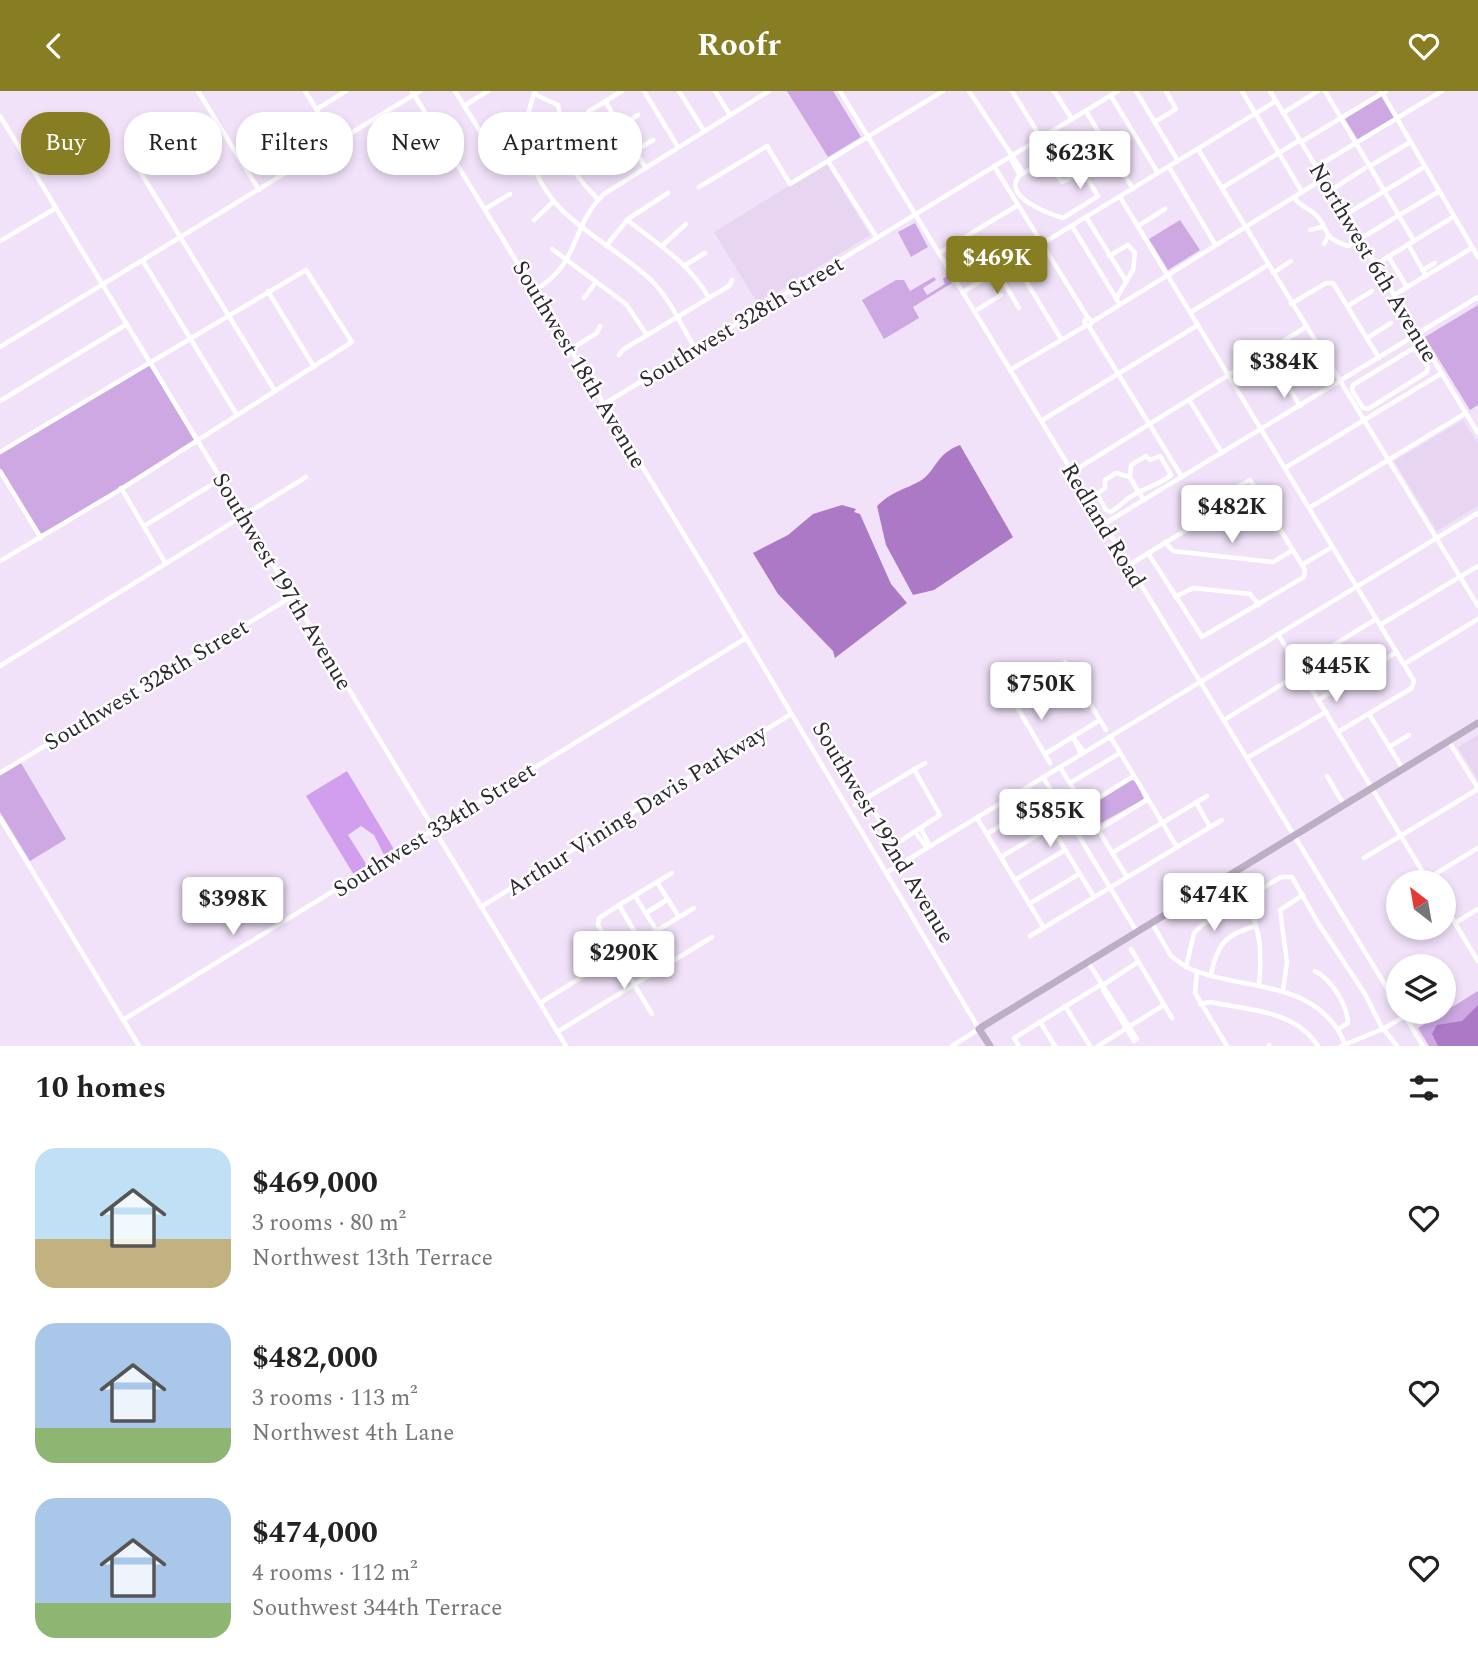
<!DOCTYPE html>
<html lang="en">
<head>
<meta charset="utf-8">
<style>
  :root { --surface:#fff; --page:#f6f6f6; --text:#222; --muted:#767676; --accent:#877e24 }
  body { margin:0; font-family:Spectral,serif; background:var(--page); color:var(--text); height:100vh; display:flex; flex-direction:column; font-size:26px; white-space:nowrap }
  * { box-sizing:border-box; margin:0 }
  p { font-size:23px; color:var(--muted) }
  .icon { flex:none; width:38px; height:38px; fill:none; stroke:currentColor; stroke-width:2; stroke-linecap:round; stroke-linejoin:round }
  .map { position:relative; height:955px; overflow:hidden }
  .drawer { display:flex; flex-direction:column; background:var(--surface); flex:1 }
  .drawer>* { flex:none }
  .guide { position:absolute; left:21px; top:21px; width:700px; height:63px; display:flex; gap:14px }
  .needle { width:46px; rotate:329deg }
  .buttons { position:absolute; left:1386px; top:779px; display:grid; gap:14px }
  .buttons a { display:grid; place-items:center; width:70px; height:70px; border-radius:50%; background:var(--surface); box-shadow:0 4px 10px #0003; font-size:35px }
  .price { position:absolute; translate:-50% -60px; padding:0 16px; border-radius:7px; background:#fff; color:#222; font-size:23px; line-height:46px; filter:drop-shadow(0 2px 4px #0008) }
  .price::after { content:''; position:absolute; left:50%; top:42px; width:21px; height:16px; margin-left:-10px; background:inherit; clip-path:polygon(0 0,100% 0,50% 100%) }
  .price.current { background:var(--accent); color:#fff }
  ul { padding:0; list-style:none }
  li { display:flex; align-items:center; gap:21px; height:175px; padding:0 35px }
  li span { display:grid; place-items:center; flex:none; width:196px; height:140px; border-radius:21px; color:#555 }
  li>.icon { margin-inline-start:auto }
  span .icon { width:84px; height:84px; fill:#fffc; stroke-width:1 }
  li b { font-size:30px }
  h2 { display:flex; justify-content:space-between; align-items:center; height:84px; padding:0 35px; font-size:30px }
  .pill { padding:0 24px; border-radius:28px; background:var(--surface); box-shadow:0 4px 10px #0003; font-size:24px; line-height:63px }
  .pill.current { background:var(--accent); color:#fff }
  header { display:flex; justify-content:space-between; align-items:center; height:91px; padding:0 35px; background:var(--accent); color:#fff; font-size:32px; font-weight:700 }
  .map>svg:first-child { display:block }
  .built { fill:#e7d5f2 }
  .green { fill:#cda8e3 }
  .forest { fill:#d29eee }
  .water { fill:#ac79c7 }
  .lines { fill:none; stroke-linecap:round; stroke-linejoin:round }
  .minor { stroke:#fff; stroke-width:4.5 }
  .major { stroke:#bcaec5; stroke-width:7 }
  .labels { text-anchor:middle; stroke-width:5; stroke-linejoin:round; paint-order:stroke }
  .street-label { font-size:23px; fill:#2e2831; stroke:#fff }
</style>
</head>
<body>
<header><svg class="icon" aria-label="back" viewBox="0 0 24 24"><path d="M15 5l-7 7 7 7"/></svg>Roofr<svg class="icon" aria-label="heart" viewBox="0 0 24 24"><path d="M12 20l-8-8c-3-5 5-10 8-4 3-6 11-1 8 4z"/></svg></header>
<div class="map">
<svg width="1478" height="955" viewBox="0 0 1478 955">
  <rect width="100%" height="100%" fill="#f1e2f9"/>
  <!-- built -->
  <g class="built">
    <polygon points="826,72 870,144 758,213 714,141"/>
    <polygon points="1463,329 1478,353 1478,415 1437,440 1394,370"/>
    <polygon points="1478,644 1478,689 1458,656"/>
  </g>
  <!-- green -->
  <g class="green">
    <polygon points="787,0 833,0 861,46 828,66"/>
    <polygon points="1382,5 1395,27 1358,49 1345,28"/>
    <polygon points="1180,129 1200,159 1168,179 1149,148"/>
    <polygon points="915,132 928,156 911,166 898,141"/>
    <polygon points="947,185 952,192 913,216 919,227 884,248 862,209 896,189 904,189 910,200 934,186 936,189 923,197 927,204 945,193 943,188"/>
    <polygon points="1478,214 1478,314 1470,319 1425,246"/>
    <polygon points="145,274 150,275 194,349 117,400 41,443 0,378 0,362"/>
    <polygon points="21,672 66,748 30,770 0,721 0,684"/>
    <polygon points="1130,689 1136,690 1144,708 1097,734 1088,715"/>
    <polygon points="1478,900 1478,955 1429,955 1418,937"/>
  </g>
  <!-- forest -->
  <polygon class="forest" points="347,680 395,760 385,766 374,744 361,735 348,744 368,776 354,784 306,705"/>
  <!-- water -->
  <g class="water">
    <path d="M960,354L1013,446L934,499L913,504L886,454L877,415C894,399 902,400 920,390C936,381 935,363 960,354Z"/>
    <polygon points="842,414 856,418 854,421 860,423 891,493 907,512 835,567 833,560 778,503 753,462 788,444 813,423"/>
    <polygon points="1478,914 1478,955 1438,955 1432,943 1437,934 1462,930"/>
  </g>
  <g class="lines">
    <!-- minor -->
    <g class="minor">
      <polyline points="198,0 259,99"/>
      <polyline points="305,0 337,51"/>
      <polyline points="412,0 710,486 979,938 952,955"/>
      <polyline points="455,0 498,69 509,72 531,67"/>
      <path d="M535,0C526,25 524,40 531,67C549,130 608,148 652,190C670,208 682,236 695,257"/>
      <polyline points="644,0 678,56"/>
      <polyline points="679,0 704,40"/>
      <polyline points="715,0 730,24"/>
      <polyline points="840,0 1398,915"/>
      <polyline points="969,0 1023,81"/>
      <polyline points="1012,0 1041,47"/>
      <polyline points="1054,0 1072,28"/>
      <polyline points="1136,0 1178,70"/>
      <polyline points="1242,0 1302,101"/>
      <polyline points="1270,0 1478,342"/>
      <polyline points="1325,0 1414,150"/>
      <polyline points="1381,0 1478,166"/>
      <path d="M534,3L558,14C561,23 558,32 560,42C565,70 578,89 598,108"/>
      <polyline points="1111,5 1158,82"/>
      <polyline points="605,10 645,76"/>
      <polyline points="464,15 488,0"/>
      <polyline points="317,18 346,0"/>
      <polyline points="1086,20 1133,98"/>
      <polyline points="588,21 622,0"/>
      <polyline points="1283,22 1318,0"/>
      <polyline points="0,25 566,955"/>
      <polyline points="508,26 526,26"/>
      <polyline points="1155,31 1176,18 1166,0"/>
      <polyline points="560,41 577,37"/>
      <polyline points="603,46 638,24"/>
      <polyline points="1301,51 1386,0"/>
      <polyline points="1198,58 1478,515"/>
      <polyline points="1010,66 1019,83"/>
      <polyline points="618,70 653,49"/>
      <polyline points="828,70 877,147"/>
      <path d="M1047,70L1062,91L1083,81L1098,105L1063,127C1050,123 1004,107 1018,86C1019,83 1042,73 1047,70Z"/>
      <polyline points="570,75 595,66"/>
      <polyline points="994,75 1088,227"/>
      <polyline points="1370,75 1409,52"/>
      <polyline points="1169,76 1215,153"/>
      <polyline points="1316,76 1442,0"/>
      <polyline points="699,96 767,55 790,93 943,0"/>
      <polyline points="1222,97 1300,49"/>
      <polyline points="1330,100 1365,77"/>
      <polyline points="1120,106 1414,590 1412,597 1338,641"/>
      <path d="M1294,106C1300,116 1308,116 1316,124C1330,138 1320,146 1348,155L1438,101"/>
      <polyline points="485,118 510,103"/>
      <polyline points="1345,124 1424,76"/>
      <polyline points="1086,126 1126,190"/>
      <polyline points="534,129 553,111"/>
      <path d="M627,129C657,152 690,173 709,207"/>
      <polyline points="1072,135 1119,212"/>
      <polyline points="1138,135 1165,118"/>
      <polyline points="1310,139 1322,136"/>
      <polyline points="0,150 56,117"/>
      <polyline points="1324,153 1328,145"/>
      <polyline points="1408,153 1426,185"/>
      <polyline points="606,155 628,128 668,102"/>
      <polyline points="662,155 686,133"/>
      <polyline points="552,158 626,213 647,244"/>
      <polyline points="939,162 1018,114"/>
      <polyline points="1109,165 1128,154 1135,162 1133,179 1116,208"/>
      <polyline points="1388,165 1407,196"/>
      <polyline points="143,170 237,324"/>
      <polyline points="1014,170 1061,248"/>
      <polyline points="1375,174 1453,126"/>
      <polyline points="684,175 705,162"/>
      <polyline points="1423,179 1435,172"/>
      <polyline points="997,180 1019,217"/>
      <polyline points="1273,182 1291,170"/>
      <path d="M535,199C582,171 569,137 604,103L769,0"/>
      <polyline points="268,200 314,276"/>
      <polyline points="963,201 1276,10"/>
      <polyline points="1394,204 1472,157"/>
      <polyline points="584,207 596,191"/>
      <polyline points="1291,213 1326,192 1333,192 1379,267"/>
      <polyline points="1348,215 1372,200"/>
      <polyline points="975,220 1001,204"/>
      <polyline points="1191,221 1268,174"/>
      <circle cx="1088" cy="231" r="3.5"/>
      <polyline points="1092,231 1323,88"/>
      <polyline points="1088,234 1182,386"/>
      <polyline points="1367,247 1391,232"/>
      <polyline points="0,256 420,0"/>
      <polygon points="1414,257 1428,276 1427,281 1368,318 1363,317 1352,299 1353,294"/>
      <polyline points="571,258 597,242 600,235"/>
      <polyline points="1267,260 1300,315"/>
      <polyline points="619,264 624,258 729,195 732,189"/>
      <polyline points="1010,279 1087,234"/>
      <polyline points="0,310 127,233"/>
      <polyline points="1190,310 1222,362"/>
      <polyline points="604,313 1118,0"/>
      <polyline points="1041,330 1198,234"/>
      <polyline points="0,361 306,179 352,251 275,300"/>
      <polyline points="1285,377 1442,282"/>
      <polyline points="0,380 41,447"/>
      <polyline points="1072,381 1306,236"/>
      <path d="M1130,386L1131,374L1146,365L1150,369L1160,365L1171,384C1159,395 1138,398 1125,410C1120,414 1117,417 1111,421L1106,419L1097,403L1105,397V389L1116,382L1130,386C1134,394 1139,402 1144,409"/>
      <polyline points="121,397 166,473"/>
      <polyline points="1309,417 1466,322"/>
      <polyline points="1201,430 1255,435 1272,426"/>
      <polyline points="1104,433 1478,206"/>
      <polyline points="144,435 221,388"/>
      <polyline points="1165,451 1173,460 1273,471 1293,459"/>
      <polyline points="1148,462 1202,546 1304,486 1305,479 1250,389 1201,417 1201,430"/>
      <polyline points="0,470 118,400 275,300 136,74"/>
      <polyline points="1129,474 1201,430"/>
      <polyline points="1302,474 1332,456"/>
      <polyline points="1175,506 1193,497 1250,503 1259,514"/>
      <polyline points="1380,534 1478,475"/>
      <polyline points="1278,543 1429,791"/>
      <polyline points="1065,571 1106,639"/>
      <polyline points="1404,573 1478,528"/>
      <polyline points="0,575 306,386"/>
      <polyline points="1298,576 1376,528"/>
      <polyline points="1010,604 1050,672"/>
      <polyline points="1318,609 1397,561"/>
      <polyline points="1014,612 1069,578"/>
      <polyline points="1369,623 1403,678"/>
      <polyline points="1224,629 1302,581"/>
      <polyline points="1110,645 1177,756"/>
      <polyline points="1449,651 1478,697"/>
      <polyline points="1389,656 1409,644"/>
      <polyline points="1045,663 1100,629"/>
      <polyline points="1081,663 1073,646 1084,661"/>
      <polyline points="1247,667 1326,621"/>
      <polyline points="1060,676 1127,786"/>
      <polyline points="0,682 293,505"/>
      <polyline points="1327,685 1344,714"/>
      <polyline points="1043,686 1137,841"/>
      <polyline points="1070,692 1120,662"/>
      <polyline points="1027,696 1094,806"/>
      <polyline points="866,707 891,748 899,751 940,724 914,678"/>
      <polyline points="1196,711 1210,736"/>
      <polyline points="855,714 925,672"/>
      <polyline points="1084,716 1134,685"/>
      <polyline points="0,727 139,955"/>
      <polyline points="977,727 1044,837"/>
      <polyline points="921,738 930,755"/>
      <polyline points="1098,739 1148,708"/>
      <polyline points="915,741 927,757"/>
      <polyline points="987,743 1037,712"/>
      <polyline points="1112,762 1207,705"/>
      <polyline points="1001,766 1051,736"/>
      <polyline points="1364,767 1478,698"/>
      <polyline points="672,782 619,814 640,850 694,817"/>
      <polyline points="886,782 1478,422"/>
      <polyline points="1427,788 1478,757"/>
      <polyline points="1015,789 1065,759"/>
      <polyline points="657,791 679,826"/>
      <polyline points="635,805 657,840"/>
      <path d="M1245,810C1261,835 1262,864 1259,893"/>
      <polyline points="1029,813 1079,783"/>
      <polyline points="619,814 599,827 598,834 652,923"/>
      <polyline points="1444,814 1478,870"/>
      <polyline points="481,816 791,623"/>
      <polyline points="648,821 668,808"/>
      <polyline points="646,822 667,809"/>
      <path d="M1152,832L1171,865L1186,876C1242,902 1318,885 1346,955"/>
      <polyline points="1455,832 1478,818"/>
      <polyline points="1030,845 1222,729"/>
      <polyline points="1131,858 1172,927"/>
      <polyline points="1186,876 1194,842 1202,834 1281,786 1292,786 1318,832 1365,903 1381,935 1397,955"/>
      <path d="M1315,880C1331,888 1347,913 1348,932L1338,938"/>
      <polyline points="1197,881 1195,902 1227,955"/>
      <path d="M1211,883C1217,854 1225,843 1256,835"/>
      <polyline points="1103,894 1138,871"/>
      <polygon points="1103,895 1137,948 1134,950 1103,899"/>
      <polyline points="1283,900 1287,871 1280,819 1303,804"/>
      <polyline points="540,912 640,850"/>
      <path d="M1200,913L1210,911C1248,919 1295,919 1318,955"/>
      <polyline points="1065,915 1090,955"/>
      <polyline points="1402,920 1423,955"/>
      <polyline points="123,929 746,547"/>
      <polyline points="1040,931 1055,955"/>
      <polyline points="557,941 712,846"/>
      <polyline points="1269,954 1269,955"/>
      <polyline points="1019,955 1014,947 1102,893 1088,871"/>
      <polyline points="1098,955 1164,914"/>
      <polyline points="1341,955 1383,938 1405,925"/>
    </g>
    <!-- major -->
    <polyline class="major" points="990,955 979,938 985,934 1478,632"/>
  </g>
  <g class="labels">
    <!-- street labels -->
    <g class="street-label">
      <text transform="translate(1374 171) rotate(59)" y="8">Northwest 6th Avenue</text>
      <text transform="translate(741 230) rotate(-31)" y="8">Southwest 328th Street</text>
      <text transform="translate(580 273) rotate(59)" y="8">Southwest 18th Avenue</text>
      <text transform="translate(1104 434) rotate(59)" y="8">Redland Road</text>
      <text transform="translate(283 490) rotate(59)" y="8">Southwest 197th Avenue</text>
      <text transform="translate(146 593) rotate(-31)" y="8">Southwest 328th Street</text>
      <text transform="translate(636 719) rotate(-32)" y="8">Arthur Vining Davis Parkway</text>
      <text transform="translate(434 738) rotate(-32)" y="8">Southwest 334th Street</text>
      <text transform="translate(884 741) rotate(59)" y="8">Southwest 192nd Avenue</text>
    </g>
  </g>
</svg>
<div class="buttons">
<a><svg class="needle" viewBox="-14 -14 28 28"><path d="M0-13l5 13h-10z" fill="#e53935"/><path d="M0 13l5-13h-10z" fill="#767676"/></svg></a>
<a><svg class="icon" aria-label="layers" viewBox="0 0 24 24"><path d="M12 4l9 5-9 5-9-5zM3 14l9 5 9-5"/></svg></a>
</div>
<b class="price" style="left:1080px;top:100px">$623K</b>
<b class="price current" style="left:997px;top:205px">$469K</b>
<b class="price" style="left:1284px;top:309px">$384K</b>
<b class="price" style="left:1232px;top:454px">$482K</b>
<b class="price" style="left:1336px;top:613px">$445K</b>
<b class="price" style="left:1041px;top:631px">$750K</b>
<b class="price" style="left:1050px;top:758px">$585K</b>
<b class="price" style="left:1214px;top:842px">$474K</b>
<b class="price" style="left:233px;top:846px">$398K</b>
<b class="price" style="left:624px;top:900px">$290K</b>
<div class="guide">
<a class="pill current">Buy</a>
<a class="pill">Rent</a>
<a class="pill">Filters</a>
<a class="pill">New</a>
<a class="pill">Apartment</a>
</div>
</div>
<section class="drawer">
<h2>10 homes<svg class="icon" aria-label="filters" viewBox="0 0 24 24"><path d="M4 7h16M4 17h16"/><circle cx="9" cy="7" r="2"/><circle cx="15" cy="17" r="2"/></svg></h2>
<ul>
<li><span style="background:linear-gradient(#bfe0f5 65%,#c2b280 0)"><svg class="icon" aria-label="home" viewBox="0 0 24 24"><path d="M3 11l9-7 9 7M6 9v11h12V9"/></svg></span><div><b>$469,000</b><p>3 rooms · 80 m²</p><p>Northwest 13th Terrace</p></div><svg class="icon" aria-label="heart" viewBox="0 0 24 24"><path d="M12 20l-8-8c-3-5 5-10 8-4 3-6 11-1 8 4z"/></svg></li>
<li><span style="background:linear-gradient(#a9c7e8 75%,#8fb573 0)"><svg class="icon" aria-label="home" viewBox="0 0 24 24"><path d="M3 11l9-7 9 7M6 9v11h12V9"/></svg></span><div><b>$482,000</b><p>3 rooms · 113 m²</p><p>Northwest 4th Lane</p></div><svg class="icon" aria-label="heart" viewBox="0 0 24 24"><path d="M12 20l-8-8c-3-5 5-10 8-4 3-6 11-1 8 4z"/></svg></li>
<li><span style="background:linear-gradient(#a9c7e8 75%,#8fb573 0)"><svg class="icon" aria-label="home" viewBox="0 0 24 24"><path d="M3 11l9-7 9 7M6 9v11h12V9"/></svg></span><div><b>$474,000</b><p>4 rooms · 112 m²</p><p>Southwest 344th Terrace</p></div><svg class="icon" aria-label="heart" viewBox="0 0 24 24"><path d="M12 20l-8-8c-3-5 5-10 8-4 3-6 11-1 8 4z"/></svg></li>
</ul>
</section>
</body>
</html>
